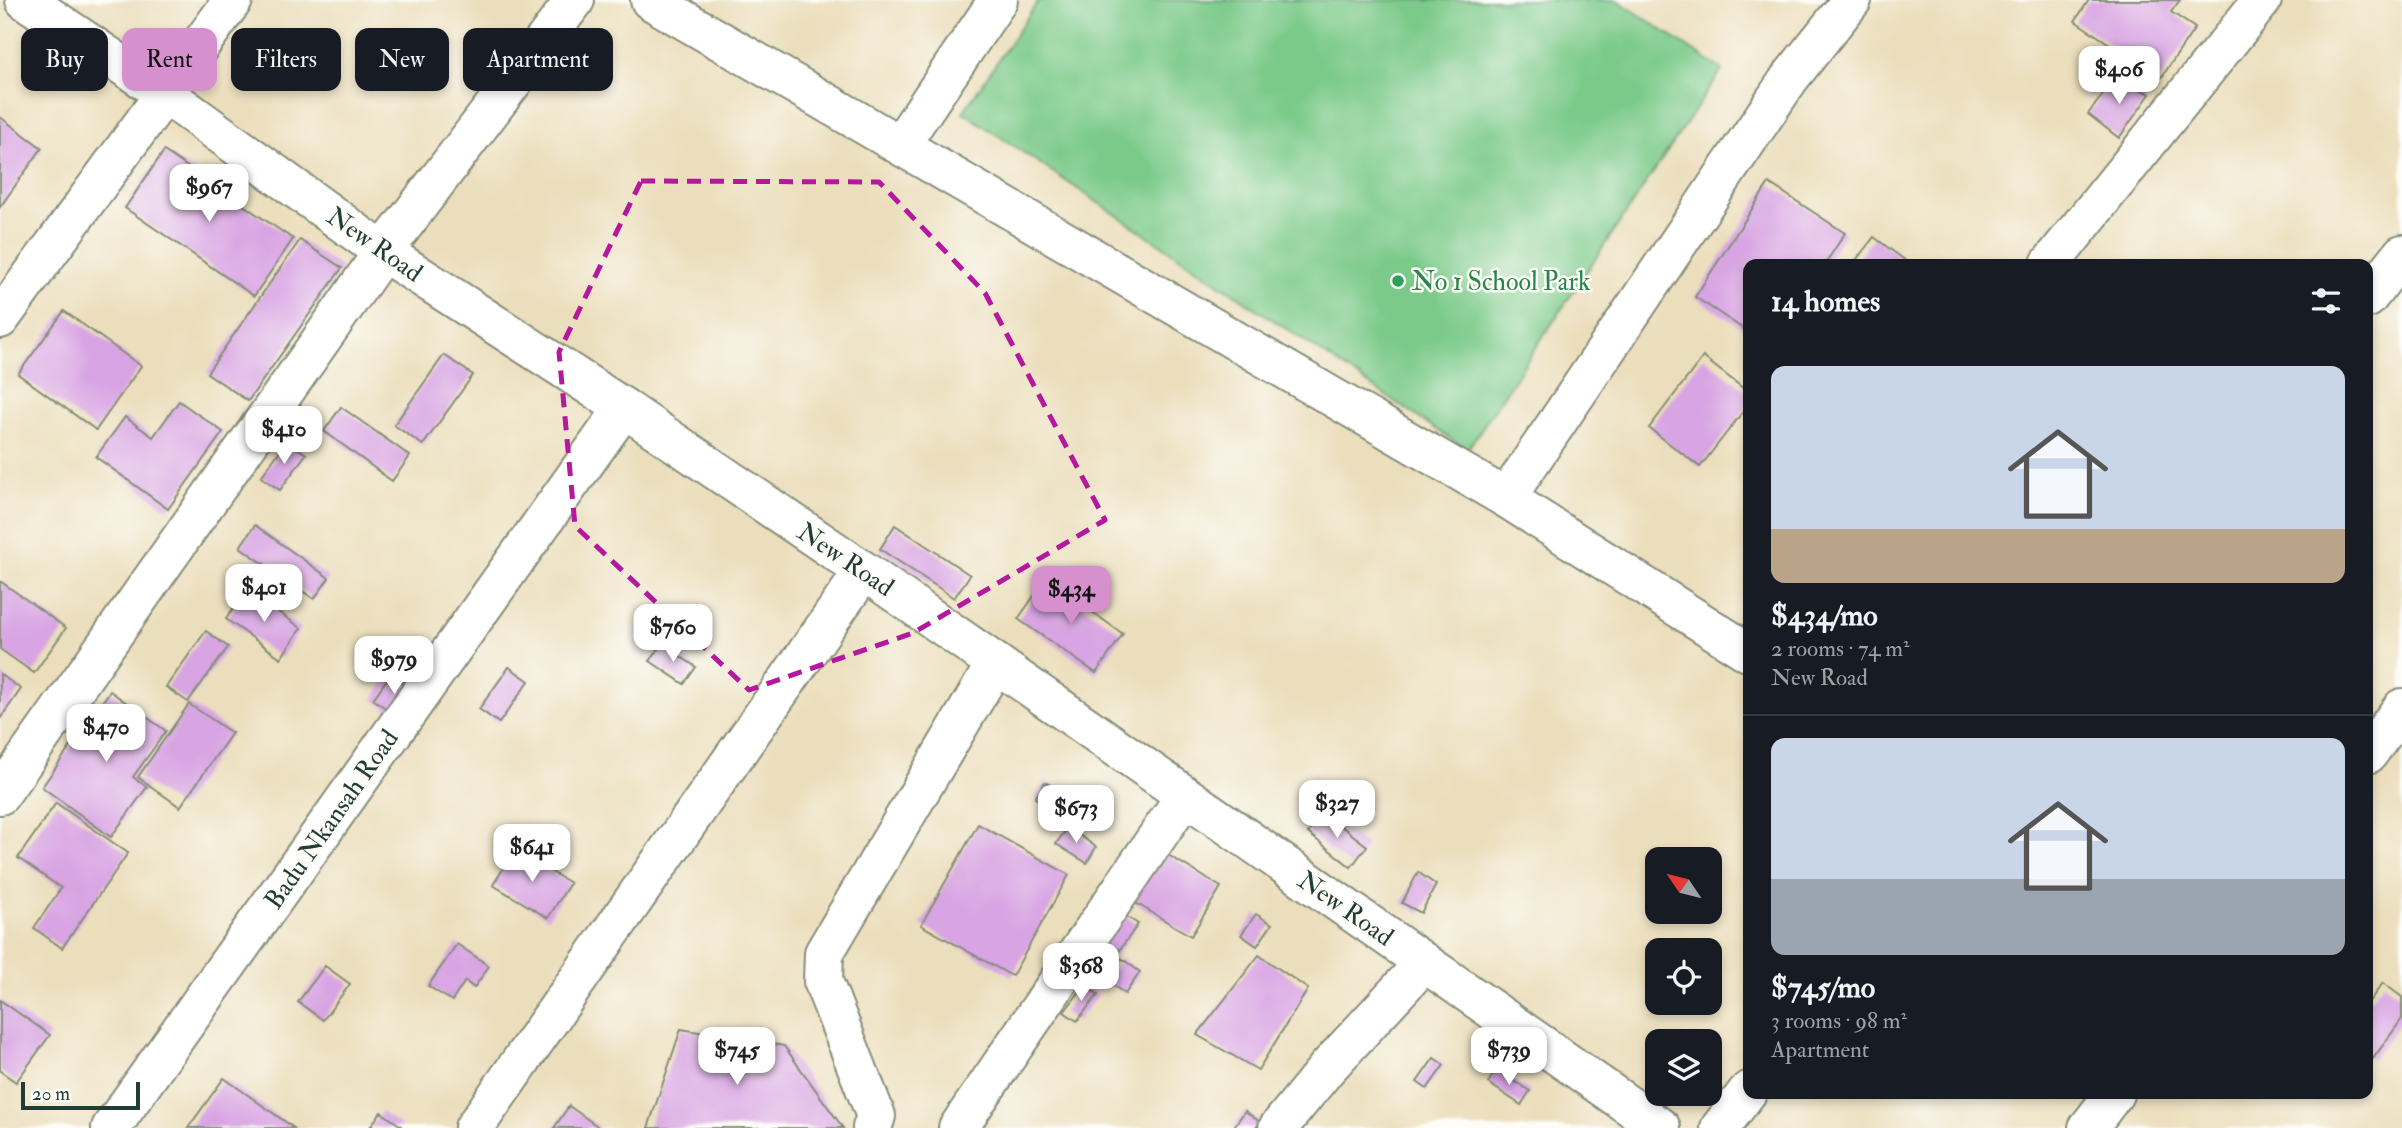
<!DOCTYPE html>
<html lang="en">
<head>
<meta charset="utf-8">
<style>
  :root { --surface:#171b24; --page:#20242c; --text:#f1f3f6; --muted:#9ea1a6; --line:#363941; --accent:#d690ce }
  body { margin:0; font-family:"IM FELL Double Pica",serif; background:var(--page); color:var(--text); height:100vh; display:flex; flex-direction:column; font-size:26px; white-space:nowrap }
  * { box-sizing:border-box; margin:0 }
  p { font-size:23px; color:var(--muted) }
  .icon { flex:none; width:38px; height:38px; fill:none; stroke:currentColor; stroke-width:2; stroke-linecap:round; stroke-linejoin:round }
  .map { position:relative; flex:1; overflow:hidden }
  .drawer { position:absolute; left:1743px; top:259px; width:630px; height:840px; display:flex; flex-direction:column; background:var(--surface); border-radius:14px; box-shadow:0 4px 10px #0003 }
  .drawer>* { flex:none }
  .hud { position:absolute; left:21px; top:28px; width:665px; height:63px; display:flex; gap:14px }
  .needle { width:46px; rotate:305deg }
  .tools { position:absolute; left:1645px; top:847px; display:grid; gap:14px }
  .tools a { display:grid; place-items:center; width:77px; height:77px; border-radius:14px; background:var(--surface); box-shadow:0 4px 10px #0003; font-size:35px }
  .scale { position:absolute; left:21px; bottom:18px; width:119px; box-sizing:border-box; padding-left:7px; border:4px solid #1f3d34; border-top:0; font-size:19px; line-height:24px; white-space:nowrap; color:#1f3d34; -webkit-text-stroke:5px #fdfcf7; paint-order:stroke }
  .price { position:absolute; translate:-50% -60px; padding:0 16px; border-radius:14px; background:#fff; color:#222; font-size:23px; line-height:46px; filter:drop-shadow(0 2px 4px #0008) }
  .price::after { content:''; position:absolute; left:50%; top:42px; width:21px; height:16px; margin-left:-10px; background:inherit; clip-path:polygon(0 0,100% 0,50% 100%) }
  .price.active { background:var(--accent); color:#111 }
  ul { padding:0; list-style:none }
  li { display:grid; align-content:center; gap:14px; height:371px; padding:0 28px }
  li+li { border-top:2px solid var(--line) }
  li span { display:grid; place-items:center; height:217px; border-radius:14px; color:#555 }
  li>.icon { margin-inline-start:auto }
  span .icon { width:126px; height:126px; fill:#fffc; stroke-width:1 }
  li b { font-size:30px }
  h2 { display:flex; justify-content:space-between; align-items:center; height:84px; padding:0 28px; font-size:30px }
  .pill { padding:0 24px; border-radius:14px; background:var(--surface); box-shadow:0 4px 10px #0003; font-size:24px; line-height:63px }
  .pill.active { background:var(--accent); color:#111 }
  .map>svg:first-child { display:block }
  .green { fill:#7cca8a; stroke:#4e845f; stroke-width:2 }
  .building { fill:#d8a4e3 }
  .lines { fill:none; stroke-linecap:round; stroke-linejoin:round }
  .minor-casing { stroke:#858e78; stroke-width:42 }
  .minor { stroke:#fff; stroke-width:38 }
  .marked { fill:none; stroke:#b5179e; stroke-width:5; stroke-dasharray:14 9; stroke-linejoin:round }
  .leisure-dot { fill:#2e9e5b; stroke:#fdfcf7; stroke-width:2.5 }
  .labels { text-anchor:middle; stroke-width:5; stroke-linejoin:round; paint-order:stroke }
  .street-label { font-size:26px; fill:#1f3d34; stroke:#fdfcf7 }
  .leisure-label { font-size:26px; fill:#27864d; stroke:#fdfcf7; text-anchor:start }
</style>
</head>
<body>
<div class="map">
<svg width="2402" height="1128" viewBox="0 0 2402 1128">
  <rect width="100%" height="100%" fill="#fdfcf7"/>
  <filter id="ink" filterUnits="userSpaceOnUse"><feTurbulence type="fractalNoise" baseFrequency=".0143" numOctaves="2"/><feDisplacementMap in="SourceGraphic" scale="14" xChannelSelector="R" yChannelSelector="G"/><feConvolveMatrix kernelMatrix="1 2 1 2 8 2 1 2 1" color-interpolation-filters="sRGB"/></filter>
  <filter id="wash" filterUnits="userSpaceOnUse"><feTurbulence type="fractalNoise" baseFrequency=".00686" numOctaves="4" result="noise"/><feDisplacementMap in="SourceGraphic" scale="28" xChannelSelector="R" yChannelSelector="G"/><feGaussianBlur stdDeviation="1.57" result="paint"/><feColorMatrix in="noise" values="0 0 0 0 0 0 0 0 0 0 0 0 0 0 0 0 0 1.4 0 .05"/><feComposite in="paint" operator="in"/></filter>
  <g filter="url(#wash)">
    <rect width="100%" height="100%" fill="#ebdebc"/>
    <!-- green -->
    <polygon class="green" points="1039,0 1617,0 1722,70 1467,450 963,112"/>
    <g id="blocks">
      <!-- building -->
      <g class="building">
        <polygon points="2089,0 2180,0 2171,12 2195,28 2161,78 2075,21"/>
        <polygon points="2116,78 2150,94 2119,138 2088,114"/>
        <polygon points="0,117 42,148 0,207"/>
        <polygon points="164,151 293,239 254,296 125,208"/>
        <polygon points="1769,183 1845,233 1825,264 1748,264 1748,332 1695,297"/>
        <polygon points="1874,237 1910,264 1853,264"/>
        <polygon points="300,240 342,268 248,401 207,373"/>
        <polygon points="64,311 141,366 96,430 18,374"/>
        <polygon points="444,355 473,375 423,445 394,425"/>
        <polygon points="1703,357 1748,392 1748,405 1700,467 1649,428"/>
        <polygon points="179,401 223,432 168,509 96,457 125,417 153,437"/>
        <polygon points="341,407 410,456 392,481 324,431"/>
        <polygon points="287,441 306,454 280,490 261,477"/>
        <polygon points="255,525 329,578 314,599 240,547"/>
        <polygon points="895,525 970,575 954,598 880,549"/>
        <polygon points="1046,579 1123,634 1096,673 1018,619"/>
        <polygon points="0,581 66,628 34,673 0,649"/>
        <polygon points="247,590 301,628 281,658 226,619"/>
        <polygon points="206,631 228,647 188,702 166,687"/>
        <polygon points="662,644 696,667 684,684 650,661"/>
        <polygon points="509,667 529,681 499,723 479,709"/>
        <polygon points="0,674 21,689 0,719"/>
        <polygon points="390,675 415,692 398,717 373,699"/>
        <polygon points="110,691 166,731 133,777 147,787 111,837 42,787"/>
        <polygon points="189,704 232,733 180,807 138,777"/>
        <polygon points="1045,782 1091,808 1081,824 1035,798"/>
        <polygon points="56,803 128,853 62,948 34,928 61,888 18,858"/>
        <polygon points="1323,812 1367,846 1351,867 1308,833"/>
        <polygon points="978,824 1069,875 1012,976 921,925"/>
        <polygon points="1068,827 1096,847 1087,863 1056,844"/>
        <polygon points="1158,849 1221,887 1191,936 1129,899"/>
        <polygon points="515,850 570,883 548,918 493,885"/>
        <polygon points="1418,872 1436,885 1421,913 1402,903"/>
        <polygon points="1122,914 1138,924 1114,958 1099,947"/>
        <polygon points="1256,914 1272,924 1257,946 1241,935"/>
        <polygon points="457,944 489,966 474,988 465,981 452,1001 428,986"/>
        <polygon points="1259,955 1308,989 1258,1070 1197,1035"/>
        <polygon points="1121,958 1140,972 1125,994 1106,980"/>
        <polygon points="325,966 350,984 323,1020 298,1002"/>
        <polygon points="2383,983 2402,997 2402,1019 2372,1060 2368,1057 2368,1003"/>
        <polygon points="1085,985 1098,995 1077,1021 1064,1012"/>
        <polygon points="0,1000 50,1035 16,1082 0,1071"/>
        <polygon points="681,1029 784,1046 843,1128 648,1128"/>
        <polygon points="1434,1058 1444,1065 1427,1089 1417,1082"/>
        <polygon points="1496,1070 1530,1091 1521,1105 1488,1083"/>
        <polygon points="224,1078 294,1128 188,1128"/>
        <polygon points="569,1106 600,1128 554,1128"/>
        <polygon points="1245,1111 1260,1122 1256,1128 1233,1128"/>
        <polygon points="381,1112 401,1126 400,1128 370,1127"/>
      </g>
    </g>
  </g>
  <g filter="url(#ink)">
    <use href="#blocks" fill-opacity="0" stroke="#858e78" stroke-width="2"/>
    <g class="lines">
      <defs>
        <g id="minor">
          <polyline points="25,0 165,94 383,252 624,408 864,571 1661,1128"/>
          <polyline points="650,0 1506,498 1748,652"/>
          <polyline points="900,145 998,0"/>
          <polyline points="2050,264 2262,0"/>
          <polyline points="2368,298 2402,254"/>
          <polyline points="0,319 233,0"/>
          <polyline points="1506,498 1789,79 1852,0"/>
          <polyline points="2368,754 2402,708"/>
          <polyline points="0,795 383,252 575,0"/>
          <polyline points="111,1128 624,408"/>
          <polyline points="474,1128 864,571"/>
          <polyline points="872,1128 876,1116 823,981 824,953 996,663"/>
          <polyline points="958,1128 1185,796"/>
          <polyline points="1278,1128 1327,1068 1424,963"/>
          <polyline points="1720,1128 1748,1091"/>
          <polyline points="2088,1128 2114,1094"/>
        </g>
      </defs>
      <!-- minor casing -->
      <use href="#minor" class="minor-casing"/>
      <!-- minor -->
      <use href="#minor" class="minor"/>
    </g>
  </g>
  <!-- marked area -->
  <path class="marked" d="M641,181L879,182L985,293L1105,520L913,633L749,690L575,526L559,352Z"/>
  <!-- markers -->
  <circle class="leisure-dot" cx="1398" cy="281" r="7"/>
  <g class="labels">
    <!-- street labels -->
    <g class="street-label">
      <text transform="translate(375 244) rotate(35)" y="9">New Road</text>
      <text transform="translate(846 559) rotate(34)" y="9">New Road</text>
      <text transform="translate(331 819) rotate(-55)" y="9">Badu Nkansah Road</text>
      <text transform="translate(1346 908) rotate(35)" y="9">New Road</text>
    </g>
    <!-- leisure labels -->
    <g class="leisure-label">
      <text x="1412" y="290">No 1 School Park</text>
    </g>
  </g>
</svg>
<div class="tools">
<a><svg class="needle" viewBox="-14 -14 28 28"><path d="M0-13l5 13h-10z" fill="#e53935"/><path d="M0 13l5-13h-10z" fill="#9ea1a6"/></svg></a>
<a><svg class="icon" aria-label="locate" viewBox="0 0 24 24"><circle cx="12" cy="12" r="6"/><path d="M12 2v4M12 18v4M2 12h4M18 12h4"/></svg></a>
<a><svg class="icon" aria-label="layers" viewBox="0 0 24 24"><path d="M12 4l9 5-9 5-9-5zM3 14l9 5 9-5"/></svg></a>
</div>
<div class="scale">20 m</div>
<b class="price" style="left:2119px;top:106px">$406</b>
<b class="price" style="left:209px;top:224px">$967</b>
<b class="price" style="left:284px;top:466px">$410</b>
<b class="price" style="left:264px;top:624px">$401</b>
<b class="price active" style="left:1071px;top:626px">$434</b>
<b class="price" style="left:673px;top:664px">$760</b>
<b class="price" style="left:394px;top:696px">$979</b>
<b class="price" style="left:106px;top:764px">$470</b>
<b class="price" style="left:1337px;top:840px">$327</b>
<b class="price" style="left:1076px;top:845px">$673</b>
<b class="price" style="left:532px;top:884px">$641</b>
<b class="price" style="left:1081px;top:1003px">$368</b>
<b class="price" style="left:737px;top:1087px">$745</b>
<b class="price" style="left:1509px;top:1087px">$739</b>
<div class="hud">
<a class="pill">Buy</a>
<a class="pill active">Rent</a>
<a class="pill">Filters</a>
<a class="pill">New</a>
<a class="pill">Apartment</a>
</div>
<section class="drawer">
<h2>14 homes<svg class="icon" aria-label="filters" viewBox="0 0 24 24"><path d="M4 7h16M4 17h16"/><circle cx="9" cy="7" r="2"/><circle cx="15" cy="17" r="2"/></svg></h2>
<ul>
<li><span style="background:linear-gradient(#c9d6e8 75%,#b9a48a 0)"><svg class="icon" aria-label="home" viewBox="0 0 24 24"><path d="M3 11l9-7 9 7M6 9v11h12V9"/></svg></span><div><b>$434/mo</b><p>2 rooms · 74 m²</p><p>New Road</p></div></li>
<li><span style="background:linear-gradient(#c9d6e8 65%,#9aa5b1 0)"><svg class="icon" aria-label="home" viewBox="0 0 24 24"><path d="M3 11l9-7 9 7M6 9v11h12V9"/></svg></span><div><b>$745/mo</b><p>3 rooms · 98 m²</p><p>Apartment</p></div></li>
</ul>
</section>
</div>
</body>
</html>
